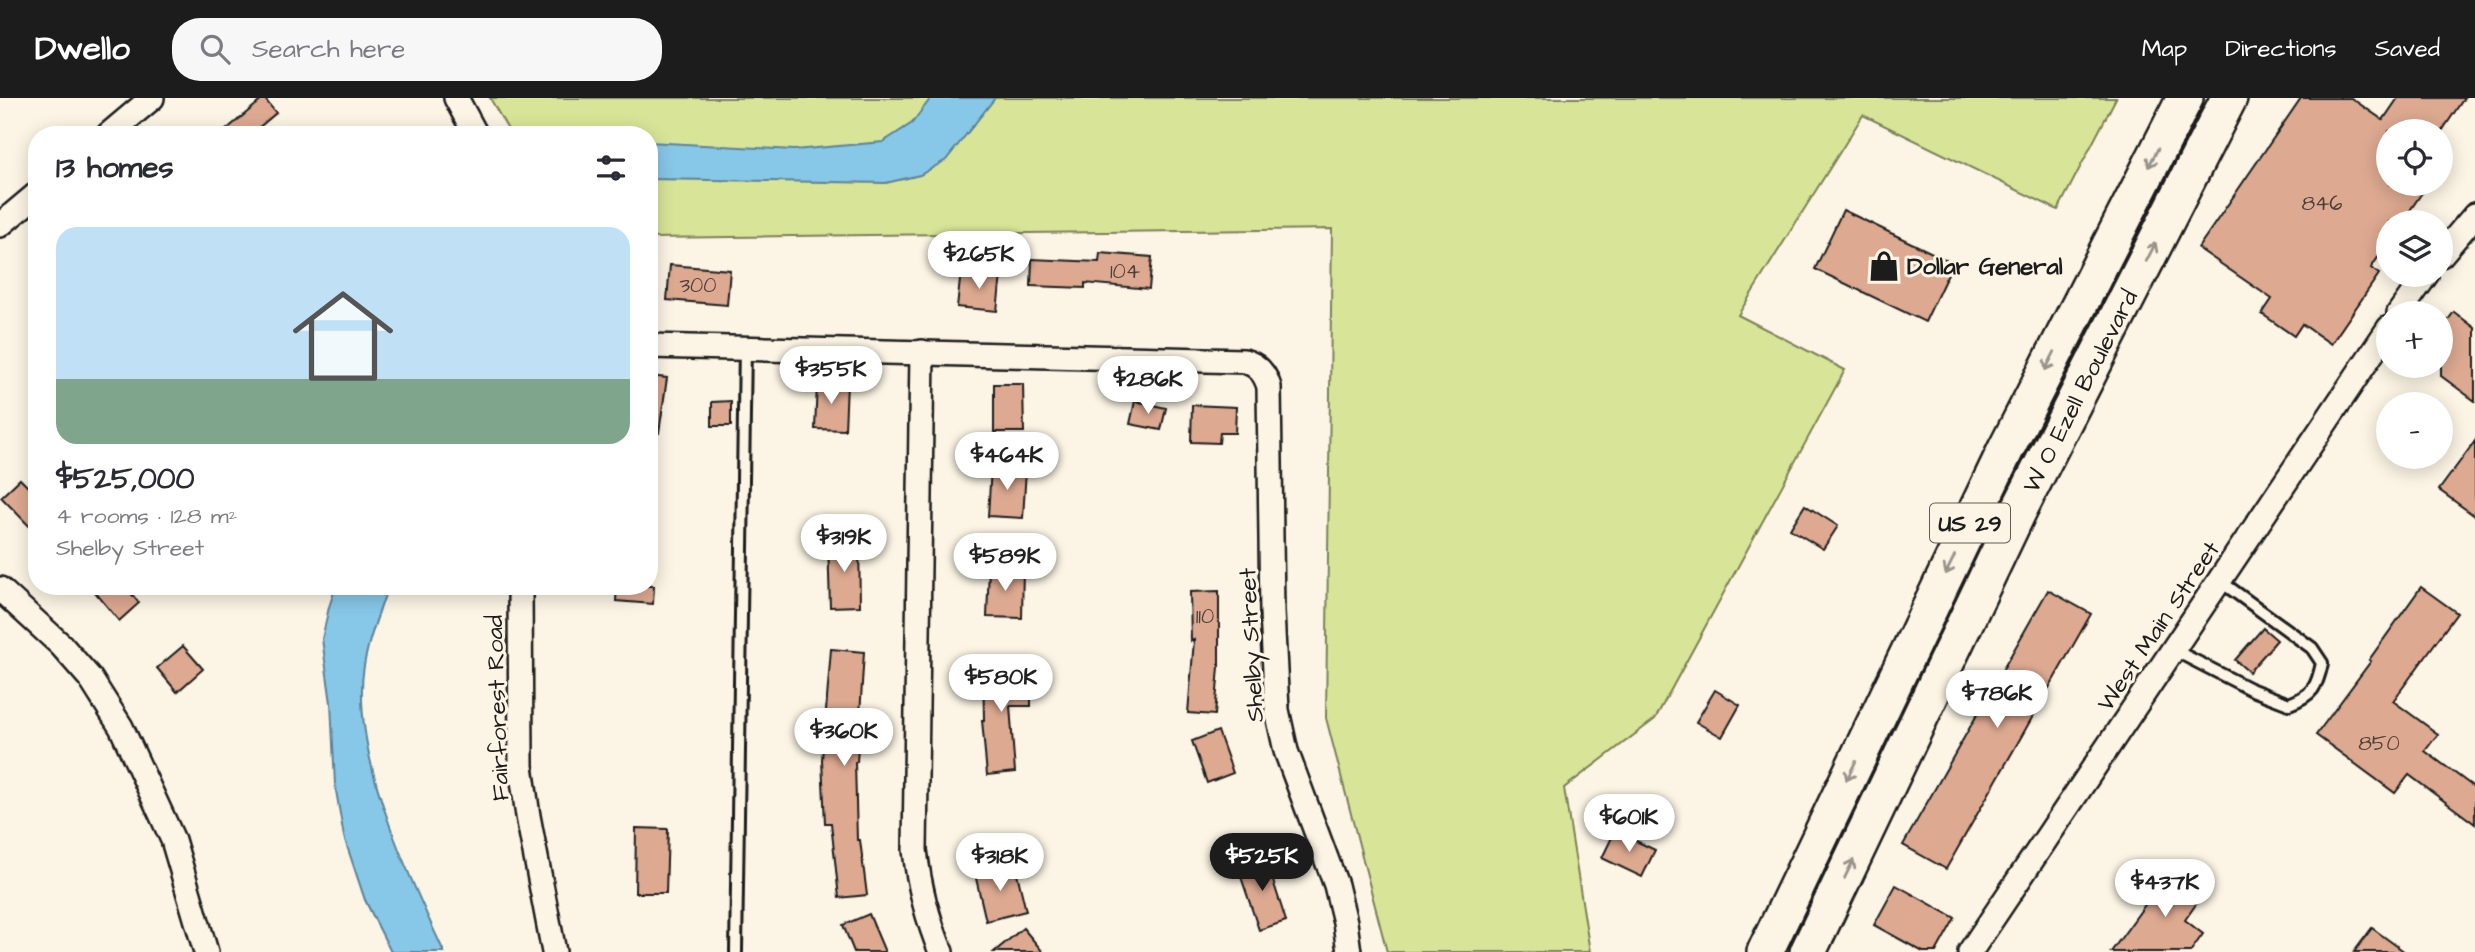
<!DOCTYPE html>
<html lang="en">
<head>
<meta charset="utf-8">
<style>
  :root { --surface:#fff; --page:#f7f7f7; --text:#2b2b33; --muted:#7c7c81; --line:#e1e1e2; --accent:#1c1c1c }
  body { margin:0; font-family:"Architects Daughter",sans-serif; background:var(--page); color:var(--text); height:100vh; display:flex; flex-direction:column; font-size:26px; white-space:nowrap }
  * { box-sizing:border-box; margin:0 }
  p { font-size:23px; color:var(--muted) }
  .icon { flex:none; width:38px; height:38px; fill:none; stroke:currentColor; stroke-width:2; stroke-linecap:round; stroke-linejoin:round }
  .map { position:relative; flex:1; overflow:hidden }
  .panel { position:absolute; left:28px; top:28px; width:630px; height:469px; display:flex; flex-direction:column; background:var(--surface); border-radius:28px; box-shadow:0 4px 18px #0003 }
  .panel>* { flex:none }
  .fabs { position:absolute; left:2376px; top:21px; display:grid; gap:14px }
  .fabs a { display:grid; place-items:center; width:77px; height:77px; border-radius:50%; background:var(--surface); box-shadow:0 4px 18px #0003; font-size:35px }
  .price { position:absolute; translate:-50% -60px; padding:0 16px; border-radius:24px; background:#fff; color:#222; font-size:23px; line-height:46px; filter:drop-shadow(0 2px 4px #0008) }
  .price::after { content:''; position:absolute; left:50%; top:42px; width:21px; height:16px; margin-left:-10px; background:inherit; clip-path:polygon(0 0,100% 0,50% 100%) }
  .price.active { background:var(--accent); color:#fff }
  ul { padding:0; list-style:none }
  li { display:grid; align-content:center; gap:14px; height:371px; padding:0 28px }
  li+li { border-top:2px solid var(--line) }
  li span { display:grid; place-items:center; height:217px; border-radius:21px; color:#555 }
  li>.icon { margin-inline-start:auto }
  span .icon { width:126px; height:126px; fill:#fffc; stroke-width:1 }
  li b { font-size:30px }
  h2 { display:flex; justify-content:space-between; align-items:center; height:84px; padding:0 28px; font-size:30px }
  header { display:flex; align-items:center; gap:42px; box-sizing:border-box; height:98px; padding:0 35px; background:var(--accent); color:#fff }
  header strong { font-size:33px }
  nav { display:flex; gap:38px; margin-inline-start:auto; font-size:24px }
  .search { width:490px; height:63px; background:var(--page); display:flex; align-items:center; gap:18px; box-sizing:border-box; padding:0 24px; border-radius:28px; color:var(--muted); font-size:26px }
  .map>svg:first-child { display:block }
  .green { fill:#d8e598; stroke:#7a805a; stroke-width:2 }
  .water { fill:#87c7e8; stroke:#5c8396; stroke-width:2 }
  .building { fill:#dda991; stroke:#1c1c1c; stroke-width:2 }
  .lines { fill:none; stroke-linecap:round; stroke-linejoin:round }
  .service-casing { stroke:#1c1c1c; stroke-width:16 }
  .minor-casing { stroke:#1c1c1c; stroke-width:28 }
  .primary-casing { stroke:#1c1c1c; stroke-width:40 }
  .service { stroke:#fcf5e5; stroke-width:10 }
  .minor { stroke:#fcf5e5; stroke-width:23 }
  .primary { stroke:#fcf5e5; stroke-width:35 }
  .oneway { stroke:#97938b }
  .labels { text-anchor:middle; stroke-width:6; stroke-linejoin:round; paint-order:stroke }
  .number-label { font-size:21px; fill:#4c3f39 }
  .shield { fill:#fcf5e5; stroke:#5f5d58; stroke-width:2 }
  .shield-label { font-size:23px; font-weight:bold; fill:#1c1c1c }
  .poi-label { font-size:24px; font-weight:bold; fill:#1c1c1c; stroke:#fcf5e5; text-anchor:start }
  .street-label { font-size:24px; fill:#1c1c1c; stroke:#fcf5e5 }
</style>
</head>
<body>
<header>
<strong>Dwello</strong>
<div class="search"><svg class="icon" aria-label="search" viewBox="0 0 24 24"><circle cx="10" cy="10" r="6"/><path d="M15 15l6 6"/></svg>Search here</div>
<nav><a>Map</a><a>Directions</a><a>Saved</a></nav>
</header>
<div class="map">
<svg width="2475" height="854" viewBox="0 0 2475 854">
  <rect width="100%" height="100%" fill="#fcf5e5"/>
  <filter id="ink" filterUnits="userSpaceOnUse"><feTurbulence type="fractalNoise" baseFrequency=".0143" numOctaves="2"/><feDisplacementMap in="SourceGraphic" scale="14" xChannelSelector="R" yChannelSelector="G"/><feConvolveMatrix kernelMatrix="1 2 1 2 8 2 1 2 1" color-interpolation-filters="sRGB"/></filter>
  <g filter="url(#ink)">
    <!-- green -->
    <polygon class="green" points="490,0 2116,0 2058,112 1863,17 1738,217 1845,272 1655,621 1564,690 1590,854 1387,854 1326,620 1332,131 649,140 649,37 511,37"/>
    <!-- water -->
    <g class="water">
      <polygon points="931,0 995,0 946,62 920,77 886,85 649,81 649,44 794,52 883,44 912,25"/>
      <path d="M336,488H388C377,522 362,555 362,591C360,674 409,779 444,854H391L365,802L344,739L335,687L331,605L322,541L329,509Z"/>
    </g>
    <!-- building -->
    <g class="building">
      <polygon points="264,0 276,15 250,37 220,37"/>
      <polygon points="2301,0 2351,0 2383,22 2398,0 2464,0 2442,33 2389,33 2389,86 2428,86 2402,124 2389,124 2389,143 2371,170 2379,176 2331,246 2302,226 2294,238 2262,216 2272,201 2198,150"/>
      <polygon points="1843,112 1953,165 1925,224 1815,171"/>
      <polygon points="1100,155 1152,159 1149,191 1085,185 1085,190 1031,188 1032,161 1099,164"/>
      <polygon points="670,167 730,172 727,207 667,202"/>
      <polygon points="961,173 1001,177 997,213 957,209"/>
      <polygon points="2454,214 2475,230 2475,303 2441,278 2441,231"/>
      <polygon points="649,278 667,280 659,335 649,334"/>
      <polygon points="817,285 847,285 845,332 815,331"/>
      <polygon points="994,286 1023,286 1024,334 994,334"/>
      <polygon points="731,303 731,328 712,328 712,304"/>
      <polygon points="1135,303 1166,310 1161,332 1130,326"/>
      <polygon points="1192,307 1236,309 1235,335 1220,335 1219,345 1191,344"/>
      <polygon points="2475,343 2475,418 2439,392"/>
      <polygon points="991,369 1026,371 1023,420 988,418"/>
      <polygon points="20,381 37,398 37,436 1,399"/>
      <polygon points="1805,407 1838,428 1823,451 1790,431"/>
      <polygon points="859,443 860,508 830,509 828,444"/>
      <polygon points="989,469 1023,470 1022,520 987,519"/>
      <polygon points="90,488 125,488 139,505 119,523"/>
      <polygon points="617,488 654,488 653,506 616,503"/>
      <polygon points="2421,489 2457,515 2393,603 2438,636 2425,653 2475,690 2475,726 2409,677 2395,695 2316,637 2371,563 2369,562"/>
      <polygon points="2048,492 2091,516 1946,771 1903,747"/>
      <polygon points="1219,493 1219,569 1215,617 1188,615 1194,542 1191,543 1190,494"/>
      <polygon points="2263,530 2277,542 2249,574 2235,562"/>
      <polygon points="183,548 203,571 177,594 157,570"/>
      <polygon points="831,551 864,554 857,664 855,664 857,742 860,742 867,797 839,800 831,725 825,725 822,662"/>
      <polygon points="1017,563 1017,591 1031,590 1031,608 1010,608 1015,674 987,677 982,622 984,622 983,564"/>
      <polygon points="1715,592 1740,607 1722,639 1696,624"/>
      <polygon points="1218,633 1233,675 1207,685 1192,643"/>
      <polygon points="636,730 668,731 666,795 635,795"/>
      <polygon points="1615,733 1655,752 1642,779 1602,760"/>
      <polygon points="1265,758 1286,823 1259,832 1237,767"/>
      <polygon points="1015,767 1026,813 986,823 975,776"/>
      <polygon points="2173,768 2206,792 2185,822 2203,836 2190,854 2111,854"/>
      <polygon points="1896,787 1955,820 1936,854 1923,854 1874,827"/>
      <polygon points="869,816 885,854 854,854 843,827"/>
      <polygon points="1023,830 1043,854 994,854"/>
      <polygon points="2372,830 2405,854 2354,854"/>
    </g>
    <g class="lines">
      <defs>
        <g id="service">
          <path d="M2174,552L2250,591L2289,606C2313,597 2317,589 2322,565L2312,550L2220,483"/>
          <polyline points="736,854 745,248"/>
        </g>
        <g id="minor">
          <polyline points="456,0 476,37"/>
          <polyline points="108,37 152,0"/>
          <polyline points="0,127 37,96"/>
          <polyline points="2441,157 2475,117"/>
          <polyline points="2399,215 2426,177"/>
          <path d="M649,248L1244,263C1258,267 1265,275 1269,289L1272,514L1277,612L1286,653L1336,787L1345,824L1349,854"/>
          <path d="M922,254L915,752C919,789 927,820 941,854"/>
          <polyline points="520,488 521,668 528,718 554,854"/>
          <polyline points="0,491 61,547 90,580 121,629 173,742 206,854"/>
          <polyline points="1970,854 2389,230"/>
        </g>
        <g id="primary">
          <polyline points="1765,854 2006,351 2185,0"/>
          <polyline points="1808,854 2019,412 2229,0"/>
        </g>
      </defs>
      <!-- service casing -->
      <use href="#service" class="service-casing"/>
      <!-- minor casing -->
      <use href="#minor" class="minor-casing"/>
      <!-- primary casing -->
      <use href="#primary" class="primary-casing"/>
      <!-- service -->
      <use href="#service" class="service"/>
      <!-- minor -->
      <use href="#minor" class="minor"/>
      <!-- primary -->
      <use href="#primary" class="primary"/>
    </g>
    <!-- one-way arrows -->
    <defs><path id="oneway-shaft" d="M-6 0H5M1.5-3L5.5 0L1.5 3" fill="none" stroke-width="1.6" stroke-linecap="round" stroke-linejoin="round" transform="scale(1.75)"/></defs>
    <g class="oneway">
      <use href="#oneway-shaft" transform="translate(2153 60) rotate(118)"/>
      <use href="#oneway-shaft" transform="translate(2151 154) rotate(-63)"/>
      <use href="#oneway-shaft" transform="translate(2050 263) rotate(117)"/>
      <use href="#oneway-shaft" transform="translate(1950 467) rotate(116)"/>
      <use href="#oneway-shaft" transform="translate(1851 673) rotate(116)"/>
      <use href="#oneway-shaft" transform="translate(1849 771) rotate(-64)"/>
    </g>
  </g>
  <!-- icons -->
  <defs>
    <symbol id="shop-bare" viewBox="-9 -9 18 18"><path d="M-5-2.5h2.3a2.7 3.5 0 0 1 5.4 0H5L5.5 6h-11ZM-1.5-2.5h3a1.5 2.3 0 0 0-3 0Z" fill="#1c1c1c" stroke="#fcf5e5" stroke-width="2.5" paint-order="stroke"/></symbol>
  </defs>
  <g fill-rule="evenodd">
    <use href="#shop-bare" x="1862" y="146" width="44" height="44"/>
  </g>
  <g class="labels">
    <!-- number labels -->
    <g class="number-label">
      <text x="2322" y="112">846</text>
      <text x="1125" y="180">104</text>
      <text x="698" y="194">300</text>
      <text x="1205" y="525">110</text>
      <text x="2379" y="652">850</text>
    </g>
    <!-- shield labels -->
    <rect class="shield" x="1930" y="405.5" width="80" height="39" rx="5"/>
    <g class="shield-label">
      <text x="1970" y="433">US 29</text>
    </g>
    <!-- poi labels -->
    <g class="poi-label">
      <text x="1907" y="176">Dollar General</text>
    </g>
    <!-- street labels -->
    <g class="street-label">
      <text transform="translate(2080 293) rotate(-63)" y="8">W O Ezell Boulevard</text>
      <text transform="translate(2158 528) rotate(-56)" y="8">West Main Street</text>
      <text transform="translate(1251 547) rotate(-93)" y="8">Shelby Street</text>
      <text transform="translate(497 610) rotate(-92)" y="8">Fairforest Road</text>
    </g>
  </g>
</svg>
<div class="fabs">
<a><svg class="icon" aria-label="locate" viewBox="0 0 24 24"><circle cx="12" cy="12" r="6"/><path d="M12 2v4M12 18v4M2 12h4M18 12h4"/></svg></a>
<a><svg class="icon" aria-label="layers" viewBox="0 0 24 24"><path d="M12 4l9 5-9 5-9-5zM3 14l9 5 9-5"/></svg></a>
<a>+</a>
<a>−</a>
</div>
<b class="price" style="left:979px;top:193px">$265K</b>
<b class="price" style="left:831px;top:308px">$355K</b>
<b class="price" style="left:1148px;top:318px">$286K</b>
<b class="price" style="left:1007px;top:394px">$464K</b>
<b class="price" style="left:844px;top:476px">$319K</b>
<b class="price" style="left:1005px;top:495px">$589K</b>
<b class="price" style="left:1001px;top:616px">$580K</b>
<b class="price" style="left:1997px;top:632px">$786K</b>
<b class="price" style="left:844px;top:670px">$360K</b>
<b class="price" style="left:1629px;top:756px">$601K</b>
<b class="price" style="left:1000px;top:795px">$318K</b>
<b class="price active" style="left:1262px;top:795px">$525K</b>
<b class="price" style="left:2165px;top:821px">$437K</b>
<section class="panel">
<h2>13 homes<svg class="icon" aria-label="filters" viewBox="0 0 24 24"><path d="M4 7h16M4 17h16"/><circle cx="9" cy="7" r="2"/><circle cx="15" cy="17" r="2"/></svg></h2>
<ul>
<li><span style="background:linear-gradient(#bfe0f5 70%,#7fa58c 0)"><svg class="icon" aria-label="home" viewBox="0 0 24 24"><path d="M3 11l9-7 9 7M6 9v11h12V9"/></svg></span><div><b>$525,000</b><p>4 rooms · 128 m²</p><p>Shelby Street</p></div></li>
</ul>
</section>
</div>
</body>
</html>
